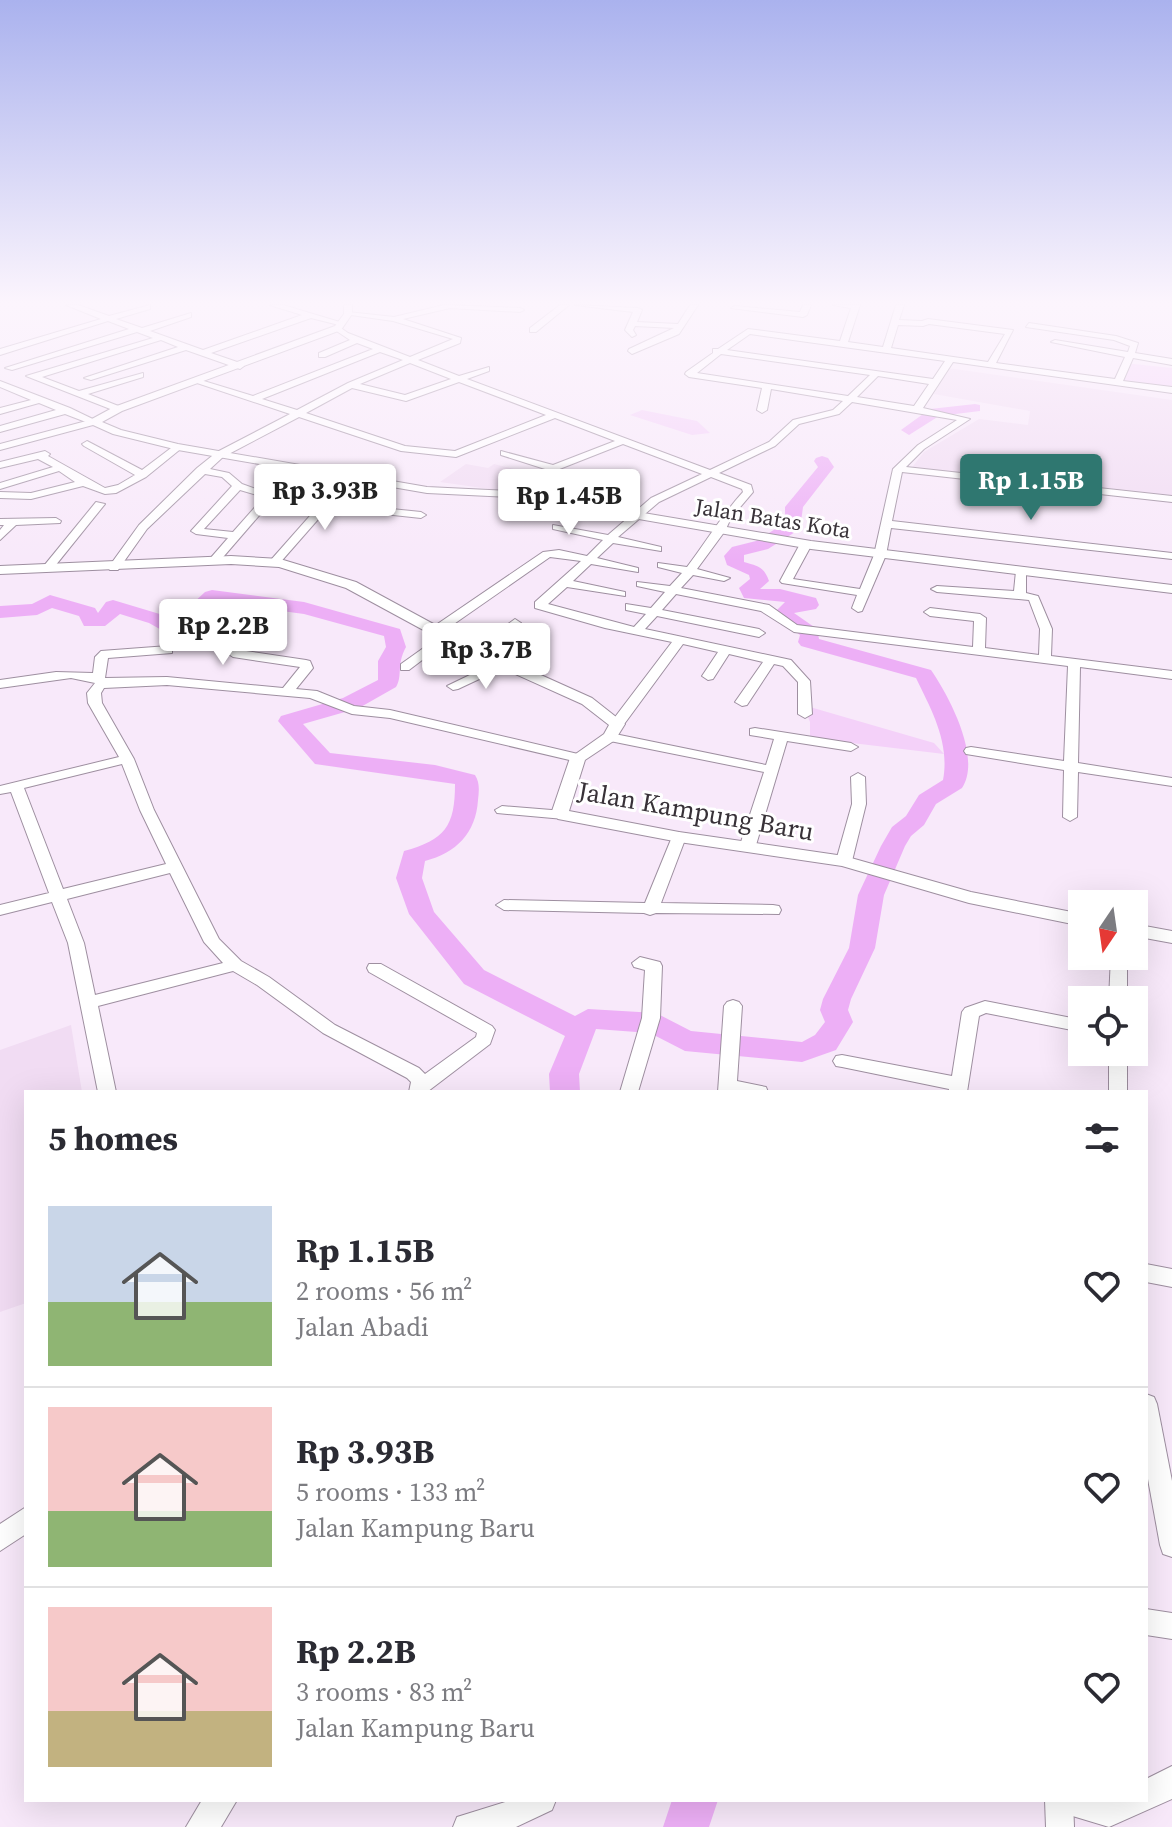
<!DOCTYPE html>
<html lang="en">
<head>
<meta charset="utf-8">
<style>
  :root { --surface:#fff; --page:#f2f2f3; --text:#2b2b33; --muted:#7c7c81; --line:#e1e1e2; --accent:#2f7770 }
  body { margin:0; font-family:"Source Serif 4",serif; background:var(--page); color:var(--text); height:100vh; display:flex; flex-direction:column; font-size:30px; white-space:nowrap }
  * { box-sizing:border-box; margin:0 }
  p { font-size:26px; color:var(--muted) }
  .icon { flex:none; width:44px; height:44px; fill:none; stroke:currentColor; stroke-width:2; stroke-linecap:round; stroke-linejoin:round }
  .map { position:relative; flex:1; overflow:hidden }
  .drawer { position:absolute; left:24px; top:1090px; width:1124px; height:712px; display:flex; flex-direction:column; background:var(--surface); border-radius:0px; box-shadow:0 8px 32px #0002 }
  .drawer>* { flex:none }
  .needle { width:52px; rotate:193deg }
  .fabs { position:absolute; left:1068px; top:890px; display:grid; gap:16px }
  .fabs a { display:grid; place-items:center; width:80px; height:80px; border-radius:0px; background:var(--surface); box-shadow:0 8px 32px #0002; font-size:40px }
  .price { position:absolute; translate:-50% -68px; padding:0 18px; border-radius:8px; background:#fff; color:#222; font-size:26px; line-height:52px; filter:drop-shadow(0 2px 4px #0008) }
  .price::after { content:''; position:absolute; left:50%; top:48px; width:24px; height:18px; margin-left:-12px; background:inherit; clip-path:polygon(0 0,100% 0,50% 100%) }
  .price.current { background:var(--accent); color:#fff }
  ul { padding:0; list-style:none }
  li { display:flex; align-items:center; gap:24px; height:200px; padding:0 24px }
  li+li { border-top:2px solid var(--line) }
  li span { display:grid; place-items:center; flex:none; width:224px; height:160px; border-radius:0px; color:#555 }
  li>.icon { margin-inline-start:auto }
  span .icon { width:96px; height:96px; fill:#fffc; stroke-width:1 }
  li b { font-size:34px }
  h2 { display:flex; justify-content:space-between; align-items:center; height:96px; padding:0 24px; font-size:34px }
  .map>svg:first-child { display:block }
  .built { fill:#f1dcf3 }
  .green { fill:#f4d1f9 }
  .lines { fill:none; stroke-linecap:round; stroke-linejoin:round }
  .river { fill:#edaff6; fill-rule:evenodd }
  .minor-casing { stroke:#9e8fa0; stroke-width:2 }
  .tertiary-casing { stroke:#9e8fa0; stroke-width:2 }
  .minor { fill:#fff; fill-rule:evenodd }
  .tertiary { fill:#fff; fill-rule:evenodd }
  .labels { text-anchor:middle; stroke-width:6; stroke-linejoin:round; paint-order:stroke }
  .far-street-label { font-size:22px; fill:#383238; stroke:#fff }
  .street-label { font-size:26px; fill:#383238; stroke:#fff }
</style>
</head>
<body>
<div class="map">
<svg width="1172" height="1827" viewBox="0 0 1172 1827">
  <rect width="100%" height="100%" fill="#f8e9fa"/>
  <!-- built -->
  <g class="built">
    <polygon points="948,368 1172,400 1172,497 910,470 924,452 979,419 1028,425 1030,411 934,394"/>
    <polygon points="466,464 488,468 494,464 537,475 510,492 440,482"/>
    <polygon points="71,1025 82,1092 26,1092 26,1303 0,1312 0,1050"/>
  </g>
  <!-- green -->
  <g class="green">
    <polygon points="1124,363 1172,368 1172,388 1119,380"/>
    <polygon points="642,410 697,421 710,433 692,435 630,415"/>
    <polygon points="803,705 934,743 944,754 810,738 810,722"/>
  </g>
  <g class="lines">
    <!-- river -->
    <g class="river">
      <polygon points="975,404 980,405 980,411 939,416 909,435 901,430 930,409"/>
      <path d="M822,456L828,458L834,467L803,507L800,529L768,549L744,555V562C758,566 764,567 769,581L760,589H780L816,598L819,605L816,609L794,613L817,629L819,639L931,670C949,696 982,758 962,788L936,804L924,825L911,836L905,846L884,895L875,948L851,999L848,1010L853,1022L836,1050L802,1062L685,1051L650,1033L596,1029L579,1074L580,1092H550L549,1074L565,1036L464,984L409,914L396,878L404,851C445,840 455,826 455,784L315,764L278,721L281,716L343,698L378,680V661L386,647L384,636L304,614L216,602L211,607L208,630L174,637L149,623L120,614L105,626H84L79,616L52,608L37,615L0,618V606L32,604L50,595L95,608L98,613L106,602L113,600L163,615L177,624L191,622V605L205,592L212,590L304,602L400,629L406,647C396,665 403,676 396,687L359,708L303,724L330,753L435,765L475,775C480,783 479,791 478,800C476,833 456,853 425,861L422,878L434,912L484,970L575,1016L588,1009L656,1013L691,1031L802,1042L815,1035L825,1022L820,1010L823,999L849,948L858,895L881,846L892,827L906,816L919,795L943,780C950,743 932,711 916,678L801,646L798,642L800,635L773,614L785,602L744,598L739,588L750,579L749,575L727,565L724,556L732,547L756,541L785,523V507L818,467L814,461L816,458Z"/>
      <polygon points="672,1800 718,1800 709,1827 663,1827"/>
    </g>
    <defs>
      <g id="minor">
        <polygon points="66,305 78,305 109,316 150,305 150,309 116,319 142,328 191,313 191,317 150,331 203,350 302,315 270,305 283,305 343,323 339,325 311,318 211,353 243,364 244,366 240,369 186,350 91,380 84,378 178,347 161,340 42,377 79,391 143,373 143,377 88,394 121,407 123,409 118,412 26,376 153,338 137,332 12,370 5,368 129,329 108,321 0,355 0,349 101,319"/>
        <path d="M444,305L520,308L524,310L520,312L450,308L403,319L461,338L460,343L418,360L459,376L489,367V371L467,379L710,470L769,442L793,420L833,410L843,401L771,389L767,410L762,413L757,410L762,388L689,377L685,374L686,372L713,353V349H718L748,329L840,341L851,308L833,305H860L848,342L883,347L896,305H904L899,320L922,321L928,319L1013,330L996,363L1115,379L1125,357L1051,342L1055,340L1128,352L1130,346L1114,340L1026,327L1029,323L1116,336L1138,343L1135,353L1172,359V365L1133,358L1123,381L1172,387V393L953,362L923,408L970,419L924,449L906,467L1172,496V502L902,472L892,521L1172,553V559L891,528L886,555L862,611L858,612L852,608L857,595L782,583L780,581L800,544L806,541L812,544L793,579L860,589L874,555L893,469L918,445L957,420L852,402L839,414L799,424L775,446L719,473L751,485L753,492L731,518L725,531L697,569L730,578L724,581L693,575L681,588L769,605L797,625L973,647L974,621L930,616L924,612L930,608L980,614L986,618L985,648L1039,655L1040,629L1029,600L937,592L931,589L937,586L1014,591L1016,571L1026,569V593L1038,596L1052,629L1051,656L1172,671V679L1080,667L1078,763L1172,778V786L1078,772L1077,817L1070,821L1063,817L1064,770L966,754L964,751L966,748L971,747L1064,761L1068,666L794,632L761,611L676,594L662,610L759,629L765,633L759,637L657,616L645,629L791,660L810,681L812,714L805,718L798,714V682L783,666L774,664L747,705L742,706L735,702L763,662L729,654L713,679L708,680L702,676L718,652L683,644L622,727H612V721L672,642L605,628L535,608V602L581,561L550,557L441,633H433V627L543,552L559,550L587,556L603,540L553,529V525L608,535L651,498L702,474L623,444L557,470L516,496H508V492L545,469L501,455V451L553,465L615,441L555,418L456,457L401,451L299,417L223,457L210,469L229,473L242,484L276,496L218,563L208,561L228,538L196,534L191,531L232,486L222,477L205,474L147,529L118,570H110L108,568L139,525L197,468L217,452L290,414L194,382V378L253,396L373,349L357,343L325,357H319V353L350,340L335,330L338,326L348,333L410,357L453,339L393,321L344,314L348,312L394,317ZM929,324L1005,334L988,362L891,348L898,325L923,326ZM750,334L945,361L933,379L727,350ZM380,352L403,360L348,383L297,410L262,399ZM721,354L870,375L848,396L697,373ZM410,363L451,379L405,395L360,384ZM878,376L929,384L914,406L857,397ZM459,382L546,415L455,451L405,446L306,413L352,388L406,401ZM711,477L742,489L743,492C722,515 706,542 687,567L658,563V567L682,573L670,586L637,582V586L665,592L651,608L626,604V610L646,614L634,627L548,604L567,587L625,596V592L573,581L591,564L638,572V568L597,558L613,543L661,551V547L618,537L659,502ZM240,490L264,497L233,532L204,529Z"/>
        <polygon points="560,305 569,305 536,332 530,332 530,328"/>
        <polygon points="575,305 638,308 642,310 637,322 678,324 690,305 698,305 679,334 632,354 628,351 629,349 674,328 635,326 633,330 636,335 632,337 625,330 633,312"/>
        <polygon points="803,305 811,305 807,315 803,317 731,308 735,306 800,312"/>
        <polygon points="0,381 70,408 99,422 91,424 65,414 0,432 0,426 56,410 39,403 0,414 0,408 31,400 0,387"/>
        <polygon points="87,441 142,470 175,445 183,447 146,477 116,493 105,494 83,486 31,499 0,498 0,492 31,493 75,482 59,471 0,489 0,483 53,467 38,459 0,468 0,462 45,451 50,454 48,456 105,488 118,485 135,475 84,446 82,444"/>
        <polygon points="346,475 355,477 333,503 421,512 426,515 421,518 328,508 278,565 270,565 270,561"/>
        <polygon points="96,502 105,504 51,571 43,571 43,567"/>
        <polygon points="56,518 61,521 60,523 16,525 0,540 0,530 4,525 0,525 0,519"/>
        <polygon points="515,619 521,623 519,626 482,655 474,655 474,649"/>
        <polygon points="446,632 450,633 450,639 409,670 401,670 401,664"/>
        <path d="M168,646L172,647V653L108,658L105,678L167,677L283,688L300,667L233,657L227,653L233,649L306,660L310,661L313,668L296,689L317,691L354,706L390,710L578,754L585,758L578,762L390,718L352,714L310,698L167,685L104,688L101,693L102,703L134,759L154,810L219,939L241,961L269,977L335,1025L419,1068L425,1074L476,1037L477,1033L369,972L367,968L369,964H381L492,1026L495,1030L490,1044L427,1092H409L411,1082L407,1078L323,1033L257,985L233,971L98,1006L116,1092H98L68,943L52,902L0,915V905L49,893L11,792L0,794V786L119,757L88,703L87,693L95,683L71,678L0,688V680L56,672L93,673L95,657L101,651ZM122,764L140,810L166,864L63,889L24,788ZM170,873L204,942L223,963L95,995L84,943L67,899Z"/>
        <polygon points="503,659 507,660 507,666 458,689 453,690 447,686"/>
        <polygon points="755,728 851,743 858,747 851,751 787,741 756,845 748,850 740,845 764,772 610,741 603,737 610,733 766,765 774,739 750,735 750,729"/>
        <polygon points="858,773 865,777 866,804 852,861 844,866 836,861 852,804 851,777"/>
        <polygon points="502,806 564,811 571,815 564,819 497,813 495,810"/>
        <polygon points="679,832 686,837 661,903 773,905 779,906 781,910 779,914 656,913 650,915 644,913 504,910 496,905 504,900 645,903 672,837"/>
        <polygon points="1111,956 1127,956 1127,1000 1109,1000"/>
        <polygon points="640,957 660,962 662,966 660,1018 638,1092 620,1092 642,1018 645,970 634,967 632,963"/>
        <polygon points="733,1000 739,1002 742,1006 737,1081 766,1087 768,1092 718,1092 724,1006 727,1002"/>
        <polygon points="985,1001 1082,1020 1082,1032 986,1013 979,1016 967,1092 949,1092 949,1089 842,1067 836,1066 833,1061 836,1056 842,1055 952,1076 962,1012 965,1008"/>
        <rect x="1109" y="1052" width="18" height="40"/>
        <polygon points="1146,1264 1172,1269 1172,1287 1146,1282"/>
        <polygon points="1146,1394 1154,1397 1157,1404 1172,1481 1172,1557 1163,1554 1160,1545 1146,1468"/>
        <polygon points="26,1507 26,1534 0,1551 0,1524"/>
        <polygon points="1146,1609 1172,1613 1172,1639 1146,1635"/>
        <polygon points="512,1800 556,1800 552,1810 516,1827 453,1827 457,1817"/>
        <polygon points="1045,1800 1073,1800 1074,1827 1046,1827"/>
      </g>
      <g id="tertiary">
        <polygon points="344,305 352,305 352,314 341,330 122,411 102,422 121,430 178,444 427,487 512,491 811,541 1172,585 1172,593 811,549 512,497 427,493 178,450 113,434 93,425 0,450 0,444 90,420 114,407 335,326 344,314"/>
        <polygon points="231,556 280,559 356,582 461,639 592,698 625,724 615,740 585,760 569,811 679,832 844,856 971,892 1082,914 1082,926 969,903 842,866 679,842 558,819 552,811 570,758 604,734 609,725 582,704 451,645 346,588 279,567 231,564 0,574 0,566"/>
        <polygon points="1134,924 1172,931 1172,943 1134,936"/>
        <polygon points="1172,1766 1172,1799 1109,1827 1056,1811 1051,1800 1146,1800 1146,1779"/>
        <polygon points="202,1800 237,1800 221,1827 186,1827"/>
      </g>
    </defs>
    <!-- minor casing -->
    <use href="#minor" class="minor-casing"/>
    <!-- tertiary casing -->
    <use href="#tertiary" class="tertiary-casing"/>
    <!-- minor -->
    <use href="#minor" class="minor"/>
    <!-- tertiary -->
    <use href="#tertiary" class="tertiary"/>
  </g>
  <!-- sky -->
  <linearGradient id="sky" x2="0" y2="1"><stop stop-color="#aab2ee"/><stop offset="0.54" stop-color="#fcf5fd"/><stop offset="1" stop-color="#fcf5fd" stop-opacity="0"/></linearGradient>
  <rect width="1172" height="561" fill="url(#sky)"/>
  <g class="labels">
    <!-- far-street labels -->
    <g class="far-street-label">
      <text transform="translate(773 518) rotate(9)" y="8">Jalan Batas Kota</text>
    </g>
    <!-- street labels -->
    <g class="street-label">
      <text transform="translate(696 811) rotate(10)" y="9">Jalan Kampung Baru</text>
    </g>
  </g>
</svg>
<div class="fabs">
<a><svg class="needle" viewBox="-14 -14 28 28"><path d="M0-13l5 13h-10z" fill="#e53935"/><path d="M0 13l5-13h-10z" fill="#7c7c81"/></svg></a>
<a><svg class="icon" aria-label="locate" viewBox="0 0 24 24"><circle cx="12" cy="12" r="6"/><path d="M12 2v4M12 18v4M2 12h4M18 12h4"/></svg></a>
</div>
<b class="price current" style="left:1031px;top:522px">Rp 1.15B</b>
<b class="price" style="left:325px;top:532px">Rp 3.93B</b>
<b class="price" style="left:569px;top:537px">Rp 1.45B</b>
<b class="price" style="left:223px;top:667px">Rp 2.2B</b>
<b class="price" style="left:486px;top:691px">Rp 3.7B</b>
<section class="drawer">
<h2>5 homes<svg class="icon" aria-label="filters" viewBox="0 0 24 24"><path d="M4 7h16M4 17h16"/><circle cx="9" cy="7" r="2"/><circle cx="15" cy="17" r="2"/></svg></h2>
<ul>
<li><span style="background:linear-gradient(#c9d6e8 60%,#8fb573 0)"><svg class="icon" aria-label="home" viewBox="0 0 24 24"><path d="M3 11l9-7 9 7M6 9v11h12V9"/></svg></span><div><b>Rp 1.15B</b><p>2 rooms · 56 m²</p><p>Jalan Abadi</p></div><svg class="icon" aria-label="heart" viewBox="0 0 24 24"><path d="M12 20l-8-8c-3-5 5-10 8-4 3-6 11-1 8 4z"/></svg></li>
<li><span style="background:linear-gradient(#f6c9c9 65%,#8fb573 0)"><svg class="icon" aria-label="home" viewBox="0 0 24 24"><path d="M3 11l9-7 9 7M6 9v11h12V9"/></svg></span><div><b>Rp 3.93B</b><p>5 rooms · 133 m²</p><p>Jalan Kampung Baru</p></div><svg class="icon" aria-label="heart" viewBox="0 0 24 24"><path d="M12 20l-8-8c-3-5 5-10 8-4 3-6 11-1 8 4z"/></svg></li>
<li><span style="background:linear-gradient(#f6c9c9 65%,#c2b280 0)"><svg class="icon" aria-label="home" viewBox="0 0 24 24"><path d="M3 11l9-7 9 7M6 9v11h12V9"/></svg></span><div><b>Rp 2.2B</b><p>3 rooms · 83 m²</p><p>Jalan Kampung Baru</p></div><svg class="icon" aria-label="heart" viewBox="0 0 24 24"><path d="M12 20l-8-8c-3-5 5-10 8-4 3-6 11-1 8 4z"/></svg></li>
</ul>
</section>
</div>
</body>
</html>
